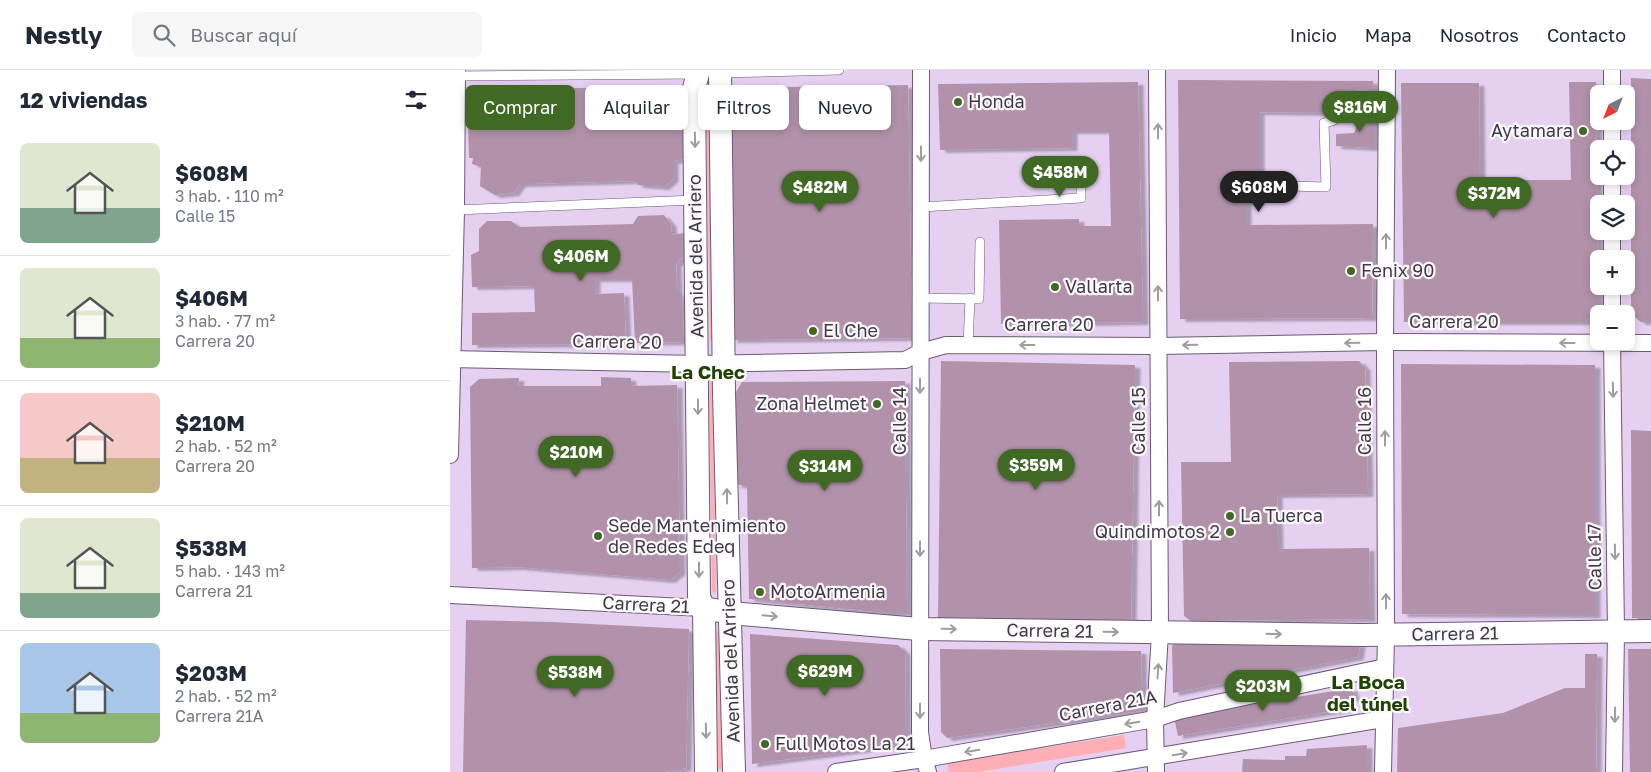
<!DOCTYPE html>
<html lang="es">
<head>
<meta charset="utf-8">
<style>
  :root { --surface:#fff; --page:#f6f6f7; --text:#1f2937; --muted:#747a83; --line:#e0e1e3; --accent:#406924 }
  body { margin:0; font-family:"Golos Text",sans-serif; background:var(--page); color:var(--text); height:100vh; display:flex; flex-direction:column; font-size:19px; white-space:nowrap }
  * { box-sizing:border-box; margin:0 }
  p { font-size:16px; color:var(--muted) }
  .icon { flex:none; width:28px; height:28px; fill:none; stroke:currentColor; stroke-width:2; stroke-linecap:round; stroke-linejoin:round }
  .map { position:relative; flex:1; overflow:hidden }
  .details { display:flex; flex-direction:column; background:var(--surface); width:450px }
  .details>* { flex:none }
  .banner { position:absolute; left:15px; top:15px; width:475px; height:45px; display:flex; gap:10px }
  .needle { width:32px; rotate:222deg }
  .fabs { position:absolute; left:1140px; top:15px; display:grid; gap:10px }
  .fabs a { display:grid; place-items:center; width:45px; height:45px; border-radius:8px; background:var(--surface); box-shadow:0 2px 8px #0003; font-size:25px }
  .price { position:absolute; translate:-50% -42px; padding:0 11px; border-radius:18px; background:var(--accent); color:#fff; font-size:16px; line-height:32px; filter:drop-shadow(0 1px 2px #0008) }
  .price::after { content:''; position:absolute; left:50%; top:30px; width:15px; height:11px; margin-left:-8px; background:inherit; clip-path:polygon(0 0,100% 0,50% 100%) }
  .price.active { background:#222; color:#fff }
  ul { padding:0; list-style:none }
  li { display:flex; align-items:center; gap:15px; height:125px; padding:0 20px }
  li+li { border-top:1px solid var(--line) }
  li span { display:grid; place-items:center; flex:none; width:140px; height:100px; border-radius:8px; color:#555 }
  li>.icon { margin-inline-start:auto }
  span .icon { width:60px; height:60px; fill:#fffc; stroke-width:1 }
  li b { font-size:21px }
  h2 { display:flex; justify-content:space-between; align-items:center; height:60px; padding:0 20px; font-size:21px }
  .tag { padding:0 18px; border-radius:8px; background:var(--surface); box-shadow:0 2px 8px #0003; font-size:18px; line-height:45px }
  .tag.active { background:var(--accent); color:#fff }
  header { display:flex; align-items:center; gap:30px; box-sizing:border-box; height:70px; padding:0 25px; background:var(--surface); border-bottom:1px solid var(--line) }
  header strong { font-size:24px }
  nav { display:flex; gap:28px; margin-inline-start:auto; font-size:18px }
  .search { width:350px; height:45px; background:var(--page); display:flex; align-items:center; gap:12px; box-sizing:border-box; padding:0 18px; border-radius:8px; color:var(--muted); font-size:19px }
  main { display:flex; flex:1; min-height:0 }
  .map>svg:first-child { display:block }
  .green { fill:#feafb5 }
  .building { fill:#b292aa; filter:url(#shadow) }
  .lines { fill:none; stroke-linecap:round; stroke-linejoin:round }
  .lane-casing { stroke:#6d5976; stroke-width:10 }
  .street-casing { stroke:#6d5976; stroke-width:18 }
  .secondary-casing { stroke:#6d5976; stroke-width:24 }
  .lane { stroke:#fff; stroke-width:9 }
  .street { stroke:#fff; stroke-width:16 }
  .secondary { stroke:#fff; stroke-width:22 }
  .oneway { stroke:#a09ca2 }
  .poi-dot { fill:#406924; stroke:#fcfafd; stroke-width:2 }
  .labels { text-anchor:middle; stroke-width:4.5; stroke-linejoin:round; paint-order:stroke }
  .poi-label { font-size:18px; fill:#423946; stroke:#fcfafd; text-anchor:start }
  .street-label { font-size:18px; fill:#423946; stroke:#fcfafd }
  .neighbourhood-label { font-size:19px; font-weight:bold; fill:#204300; stroke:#fcfafd }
</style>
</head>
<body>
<header>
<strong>Nestly</strong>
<div class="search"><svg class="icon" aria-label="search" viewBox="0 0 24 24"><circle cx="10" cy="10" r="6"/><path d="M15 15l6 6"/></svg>Buscar aquí</div>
<nav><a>Inicio</a><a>Mapa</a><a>Nosotros</a><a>Contacto</a></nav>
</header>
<main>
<section class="details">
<h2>12 viviendas<svg class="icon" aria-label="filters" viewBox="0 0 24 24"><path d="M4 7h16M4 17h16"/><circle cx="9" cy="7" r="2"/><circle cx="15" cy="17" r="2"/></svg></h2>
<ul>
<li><span style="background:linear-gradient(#dfe7d0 65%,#7fa58c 0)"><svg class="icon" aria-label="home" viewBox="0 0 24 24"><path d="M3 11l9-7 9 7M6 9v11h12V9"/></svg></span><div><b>$608M</b><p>3 hab. · 110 m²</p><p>Calle 15</p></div></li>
<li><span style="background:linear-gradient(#dfe7d0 70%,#8fb573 0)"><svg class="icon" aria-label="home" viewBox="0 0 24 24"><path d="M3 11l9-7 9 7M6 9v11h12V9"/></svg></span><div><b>$406M</b><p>3 hab. · 77 m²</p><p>Carrera 20</p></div></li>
<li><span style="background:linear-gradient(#f6c9c9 65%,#c2b280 0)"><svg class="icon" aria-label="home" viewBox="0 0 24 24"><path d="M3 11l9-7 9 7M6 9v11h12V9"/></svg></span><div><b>$210M</b><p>2 hab. · 52 m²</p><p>Carrera 20</p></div></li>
<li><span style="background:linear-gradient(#dfe7d0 75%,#7fa58c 0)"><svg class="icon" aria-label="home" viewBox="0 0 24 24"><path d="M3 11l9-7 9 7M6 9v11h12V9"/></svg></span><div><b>$538M</b><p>5 hab. · 143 m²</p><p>Carrera 21</p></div></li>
<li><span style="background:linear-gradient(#a9c7e8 70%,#8fb573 0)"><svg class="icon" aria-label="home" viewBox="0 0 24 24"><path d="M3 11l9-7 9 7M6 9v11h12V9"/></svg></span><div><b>$203M</b><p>2 hab. · 52 m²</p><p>Carrera 21A</p></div></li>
</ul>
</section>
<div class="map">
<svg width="1201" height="702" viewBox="0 0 1201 702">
  <defs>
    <filter id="shadow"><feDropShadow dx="5.5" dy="3" stdDeviation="1" flood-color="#0004"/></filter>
  </defs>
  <rect width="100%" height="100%" fill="#e6d0f2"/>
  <!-- green -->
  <g class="green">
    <polygon points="256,39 260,39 264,270 260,270"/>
    <polygon points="259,308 263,308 266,522 262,523"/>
    <polygon points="266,561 270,561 272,699 268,699"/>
    <polygon points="674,665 676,678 528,702 499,702 497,693"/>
  </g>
  <!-- building -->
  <g class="building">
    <polygon points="1181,8 1201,9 1201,252 1191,252 1181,244 1181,223 1185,215 1185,195 1181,186"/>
    <polygon points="728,10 923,11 924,20 904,19 904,25 898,26 885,43 809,42 809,132 796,132 796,155 923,154 922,248 730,249"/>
    <polygon points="688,12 693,252 551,254 549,150 629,149 629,156 661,156 659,61 622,61 622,78 490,80 488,14"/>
    <polygon points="1119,12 1146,12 1148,241 1135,252 954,252 951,13 1029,13 1030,124 1048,124 1048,110 1121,110"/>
    <polygon points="458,15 462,268 282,270 277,18"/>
    <polygon points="233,16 233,89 223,91 223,109 214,117 188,115 185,111 70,114 64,123 45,125 30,116 31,97 22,94 23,88 19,88 17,20"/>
    <polygon points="924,40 924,78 886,76 886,64 904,63 909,51 908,41"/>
    <polygon points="214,145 221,154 222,165 234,163 234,185 226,194 227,223 232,223 234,272 185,273 182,209 145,209 145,224 174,223 176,274 22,275 22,243 85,242 84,216 22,217 21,185 29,181 29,159 37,151 61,151 69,157 183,154 188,146"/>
    <polygon points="491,291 685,295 681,552 488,548"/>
    <polygon points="909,291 915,298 918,424 827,425 828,479 919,478 920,549 741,551 734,546 731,392 781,392 779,292"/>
    <polygon points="951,294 1145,295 1145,545 952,544"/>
    <polygon points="151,307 181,308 181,316 227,315 230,502 220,510 68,497 22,498 20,317 29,309 69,308 68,316 151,316"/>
    <polygon points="455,311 457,543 437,543 299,529 297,415 286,415 286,322 292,312"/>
    <polygon points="1181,360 1201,361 1201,548 1182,548"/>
    <polygon points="16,550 102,552 239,559 236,698 215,702 13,702"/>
    <polygon points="300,564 448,575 455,582 456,674 302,694"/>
    <polygon points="727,570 910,574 908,587 723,623 722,576"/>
    <polygon points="490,579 691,581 692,641 497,668 491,662"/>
    <polygon points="1178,579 1201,579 1201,702 1180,702"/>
    <polygon points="1135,584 1147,584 1146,702 947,702 948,658 1053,643 1115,618 1135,618"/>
    <polygon points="902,618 904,628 893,630 895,639 728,666 724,647"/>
    <polygon points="917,675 917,702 792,702 793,689 835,690 835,686 856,686 857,679"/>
  </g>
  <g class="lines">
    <defs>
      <g id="lane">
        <polyline points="270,3 389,0"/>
        <polyline points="5,6 247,4"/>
        <polyline points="837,116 876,117 874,53 882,51 893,45 899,34 904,30 924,29 937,25"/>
        <polyline points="471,137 631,128 631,96"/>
        <polyline points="6,140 245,130"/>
        <polyline points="471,228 529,229 530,172"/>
        <polyline points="518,275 520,228"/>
      </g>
      <g id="street">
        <polyline points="471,0 470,662 474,689 478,702"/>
        <polyline points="1162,0 1162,24"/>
        <polyline points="1162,51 1162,79"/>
        <polyline points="1162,106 1162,134"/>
        <polyline points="1162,161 1162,189"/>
        <polyline points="1162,216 1162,244"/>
        <polyline points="1162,271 1166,561 1164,702"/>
        <polyline points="0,289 248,294 455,290 471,282 496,275 708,276 935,272 1201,273"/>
        <polyline points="0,385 6,140 7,0"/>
        <polyline points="0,525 254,538"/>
        <polyline points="386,702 474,689 705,649 729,641 935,597"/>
        <polyline points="613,702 933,649"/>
        <polyline points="706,702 705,649 710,562 707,0"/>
        <polyline points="933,702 936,565 935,272 937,0"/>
      </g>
      <g id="secondary">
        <polyline points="249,0 244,18 249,527 254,538 256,702"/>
        <polyline points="270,0 274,323 284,702"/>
        <polyline points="254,538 280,543 469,559 912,565 1201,561"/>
      </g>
    </defs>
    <!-- lane casing -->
    <use href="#lane" class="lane-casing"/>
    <!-- street casing -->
    <use href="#street" class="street-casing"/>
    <!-- secondary casing -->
    <use href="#secondary" class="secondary-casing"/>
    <!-- lane -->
    <use href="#lane" class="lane"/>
    <!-- street -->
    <use href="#street" class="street"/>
    <!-- secondary -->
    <use href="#secondary" class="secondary"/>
  </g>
  <!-- one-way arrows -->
  <defs><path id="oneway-shaft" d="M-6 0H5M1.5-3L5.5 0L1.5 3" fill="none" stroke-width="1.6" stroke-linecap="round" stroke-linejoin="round" transform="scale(1.25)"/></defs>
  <g class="oneway">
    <use href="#oneway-shaft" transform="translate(708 61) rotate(-90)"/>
    <use href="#oneway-shaft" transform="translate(245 70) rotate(89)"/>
    <use href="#oneway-shaft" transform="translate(471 84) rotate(90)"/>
    <use href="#oneway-shaft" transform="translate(936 171) rotate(-90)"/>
    <use href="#oneway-shaft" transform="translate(708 223) rotate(-90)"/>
    <use href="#oneway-shaft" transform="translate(902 273) rotate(179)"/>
    <use href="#oneway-shaft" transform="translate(1117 273) rotate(-180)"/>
    <use href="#oneway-shaft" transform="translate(577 275) rotate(-180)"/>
    <use href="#oneway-shaft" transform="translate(740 275) rotate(179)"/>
    <use href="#oneway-shaft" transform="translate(470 316) rotate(90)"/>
    <use href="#oneway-shaft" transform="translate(1163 320) rotate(89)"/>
    <use href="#oneway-shaft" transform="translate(248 337) rotate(90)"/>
    <use href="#oneway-shaft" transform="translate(935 368) rotate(-90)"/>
    <use href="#oneway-shaft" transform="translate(277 426) rotate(-91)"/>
    <use href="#oneway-shaft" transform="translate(709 438) rotate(-90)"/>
    <use href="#oneway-shaft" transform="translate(470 479) rotate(90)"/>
    <use href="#oneway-shaft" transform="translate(1165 482) rotate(89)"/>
    <use href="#oneway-shaft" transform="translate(249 500) rotate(90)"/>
    <use href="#oneway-shaft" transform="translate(936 531) rotate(-90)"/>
    <use href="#oneway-shaft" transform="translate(320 546) rotate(5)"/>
    <use href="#oneway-shaft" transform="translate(499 559) rotate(1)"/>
    <use href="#oneway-shaft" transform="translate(661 562) rotate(1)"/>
    <use href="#oneway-shaft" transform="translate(824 564) rotate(1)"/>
    <use href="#oneway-shaft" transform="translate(708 601) rotate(-86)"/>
    <use href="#oneway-shaft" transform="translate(470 641) rotate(90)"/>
    <use href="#oneway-shaft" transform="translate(1165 645) rotate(91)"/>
    <use href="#oneway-shaft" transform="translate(682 653) rotate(170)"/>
    <use href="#oneway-shaft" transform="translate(256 661) rotate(89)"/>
    <use href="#oneway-shaft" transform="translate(522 681) rotate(170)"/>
    <use href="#oneway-shaft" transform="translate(730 684) rotate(-10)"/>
  </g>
  <!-- markers -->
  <g class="poi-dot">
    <circle cx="508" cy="32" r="5"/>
    <circle cx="1133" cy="61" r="5"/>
    <circle cx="901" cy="201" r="5"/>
    <circle cx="605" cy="217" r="5"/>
    <circle cx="363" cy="261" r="5"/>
    <circle cx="427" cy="334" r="5"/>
    <circle cx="780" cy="446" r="5"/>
    <circle cx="780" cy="462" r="5"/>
    <circle cx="148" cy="466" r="5"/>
    <circle cx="310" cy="522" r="5"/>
    <circle cx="315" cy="674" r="5"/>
  </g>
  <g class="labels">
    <!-- poi labels -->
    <g class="poi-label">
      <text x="518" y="38">Honda</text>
      <text x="1123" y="67" text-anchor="end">Aytamara</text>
      <text x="911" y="207">Fenix 90</text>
      <text x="615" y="223">Vallarta</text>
      <text x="373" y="267">El Che</text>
      <text x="417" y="340" text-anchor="end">Zona Helmet</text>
      <text x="790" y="452">La Tuerca</text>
      <text x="158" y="462">Sede Mantenimiento<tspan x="158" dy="21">de Redes Edeq</tspan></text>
      <text x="770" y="468" text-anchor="end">Quindimotos 2</text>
      <text x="320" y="528">MotoArmenia</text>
      <text x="325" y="680">Full Motos La 21</text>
    </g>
    <!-- street labels -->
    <g class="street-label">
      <text transform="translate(246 186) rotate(-91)" y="6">Avenida del Arriero</text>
      <text x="1004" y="258">Carrera 20</text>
      <text x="599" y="261">Carrera 20</text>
      <text transform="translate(167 272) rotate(1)" y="6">Carrera 20</text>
      <text transform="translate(450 351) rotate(-90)" y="6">Calle 14</text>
      <text transform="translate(689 351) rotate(-90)" y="6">Calle 15</text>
      <text transform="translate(915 351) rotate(-90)" y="6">Calle 16</text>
      <text transform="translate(1145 487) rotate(-91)" y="6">Calle 17</text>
      <text transform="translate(196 535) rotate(3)" y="6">Carrera 21</text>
      <text transform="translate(600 561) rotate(1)" y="6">Carrera 21</text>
      <text transform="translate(1005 564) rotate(-1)" y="6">Carrera 21</text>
      <text transform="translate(281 591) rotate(-92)" y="6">Avenida del Arriero</text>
      <text transform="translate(658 636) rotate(-11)" y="6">Carrera 21A</text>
    </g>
    <!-- neighbourhood labels -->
    <g class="neighbourhood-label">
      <text x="258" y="309">La Chec</text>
      <text x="918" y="619">La Boca<tspan x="918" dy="22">del túnel</tspan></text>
    </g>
  </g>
</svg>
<div class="fabs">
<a><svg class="needle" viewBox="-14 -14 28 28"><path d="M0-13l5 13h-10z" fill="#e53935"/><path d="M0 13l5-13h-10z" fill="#747a83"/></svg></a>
<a><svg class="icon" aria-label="locate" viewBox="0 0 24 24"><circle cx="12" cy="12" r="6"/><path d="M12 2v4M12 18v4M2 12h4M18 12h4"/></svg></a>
<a><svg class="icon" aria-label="layers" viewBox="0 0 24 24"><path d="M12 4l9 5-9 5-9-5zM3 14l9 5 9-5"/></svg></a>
<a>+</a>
<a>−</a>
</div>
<b class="price" style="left:910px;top:63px">$816M</b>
<b class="price" style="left:610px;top:128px">$458M</b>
<b class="price" style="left:370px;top:143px">$482M</b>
<b class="price active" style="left:809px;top:143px">$608M</b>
<b class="price" style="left:1044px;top:149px">$372M</b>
<b class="price" style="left:131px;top:212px">$406M</b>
<b class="price" style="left:126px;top:408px">$210M</b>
<b class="price" style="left:586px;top:421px">$359M</b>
<b class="price" style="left:375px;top:422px">$314M</b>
<b class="price" style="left:375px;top:627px">$629M</b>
<b class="price" style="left:125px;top:628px">$538M</b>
<b class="price" style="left:813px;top:642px">$203M</b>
<div class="banner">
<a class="tag active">Comprar</a>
<a class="tag">Alquilar</a>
<a class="tag">Filtros</a>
<a class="tag">Nuevo</a>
</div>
</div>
</main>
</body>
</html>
